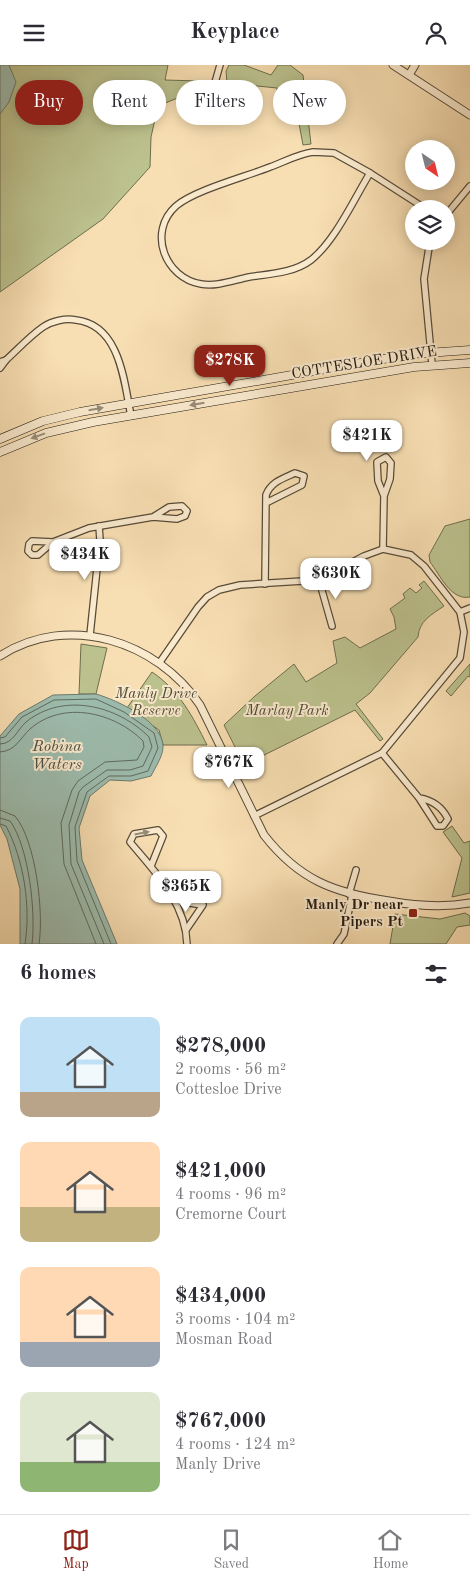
<!DOCTYPE html>
<html lang="en">
<head>
<meta charset="utf-8">
<style>
  :root { --surface:#fff; --page:#f2f2f3; --text:#2b2b33; --muted:#7c7c81; --line:#e1e1e2; --accent:#8f2418 }
  body { margin:0; font-family:"Old Standard TT",serif; background:var(--page); color:var(--text); height:100vh; display:flex; flex-direction:column; font-size:19px; white-space:nowrap }
  * { box-sizing:border-box; margin:0 }
  p { font-size:16px; color:var(--muted) }
  .icon { flex:none; width:28px; height:28px; fill:none; stroke:currentColor; stroke-width:2; stroke-linecap:round; stroke-linejoin:round }
  .map { position:relative; height:879px; overflow:hidden }
  .panel { display:flex; flex-direction:column; background:var(--surface); flex:1 }
  .panel>* { flex:none }
  .hud { position:absolute; left:15px; top:15px; width:440px; height:45px; display:flex; gap:10px }
  .needle { width:32px; rotate:145deg }
  .buttons { position:absolute; left:405px; top:75px; display:grid; gap:10px }
  .buttons a { display:grid; place-items:center; width:50px; height:50px; border-radius:50%; background:var(--surface); box-shadow:0 2px 12px #0003; font-size:25px }
  .price { position:absolute; translate:-50% -42px; padding:0 11px; border-radius:10px; background:#fff; color:#222; font-size:16px; line-height:32px; filter:drop-shadow(0 1px 2px #0008) }
  .price::after { content:''; position:absolute; left:50%; top:30px; width:15px; height:11px; margin-left:-8px; background:inherit; clip-path:polygon(0 0,100% 0,50% 100%) }
  .price.selected { background:var(--accent); color:#fff }
  ul { padding:0; list-style:none }
  li { display:flex; align-items:center; gap:15px; height:125px; padding:0 20px }
  li span { display:grid; place-items:center; flex:none; width:140px; height:100px; border-radius:10px; color:#555 }
  li>.icon { margin-inline-start:auto }
  span .icon { width:60px; height:60px; fill:#fffc; stroke-width:1 }
  li b { font-size:21px }
  h2 { display:flex; justify-content:space-between; align-items:center; height:60px; padding:0 20px; font-size:21px }
  .chip { padding:0 18px; border-radius:22px; background:var(--surface); box-shadow:0 2px 12px #0003; font-size:18px; line-height:45px }
  .chip.selected { background:var(--accent); color:#fff }
  header { display:flex; justify-content:space-between; align-items:center; height:65px; padding:0 20px; background:var(--surface); font-size:22px; font-weight:700 }
  .tab-bar { display:flex; justify-content:space-around; align-items:center; height:70px; border-top:1px solid var(--line); background:var(--surface); font-size:14px; color:var(--muted) }
  .tab-bar a { display:grid; justify-items:center; gap:2px }
  .tab-bar .selected { color:var(--accent) }
  .map>svg:first-child { display:block }
  .green { fill:#bcc28e; stroke:#6e6d4e }
  .water { fill:#9dbcae; stroke:#6b7a6e }
  .lines { fill:none; stroke-linecap:round; stroke-linejoin:round }
  .shore { stroke:#5f6a5e; stroke-width:1 }
  .minor-casing { stroke:#574a38; stroke-width:8 }
  .tertiary-casing { stroke:#574a38; stroke-width:9 }
  .secondary-casing { stroke:#21180f; stroke-width:9 }
  .minor { stroke:#faeace; stroke-width:5.5 }
  .tertiary { stroke:#faeace; stroke-width:7 }
  .secondary { stroke:#faeace; stroke-width:8 }
  .oneway { fill:#988c78 }
  .poi-dot { fill:#8f2418; stroke:#faeace; stroke-width:2 }
  .labels { text-anchor:middle; stroke-width:4; stroke-linejoin:round; paint-order:stroke }
  .street-label { font-size:15px; fill:#21180f; stroke:#faeace }
  .park-label { font-size:15px; font-style:italic; fill:#504b35; stroke:#faeace }
  .poi-label { font-size:15px; font-weight:bold; fill:#21180f; stroke:#faeace; text-anchor:end }
  .water-label { font-size:16px; font-style:italic; fill:#4c5147; stroke:#faeace }
</style>
</head>
<body>
<header><svg class="icon" aria-label="menu" viewBox="0 0 24 24"><path d="M4 6h16M4 12h16M4 18h16"/></svg>Keyplace<svg class="icon" aria-label="person" viewBox="0 0 24 24"><circle cx="12" cy="8" r="4"/><path d="M4 21q1-7 8-7t8 7"/></svg></header>
<div class="map">
<svg width="470" height="879" viewBox="0 0 470 879">
  <rect width="100%" height="100%" fill="#f8dfb3"/>
  <filter id="stains"><feTurbulence type="fractalNoise" baseFrequency=".004" numOctaves="4"/><feColorMatrix values="0 0 0 0 .2 0 0 0 0 .09 0 0 0 0 .02 0 0 0 .5 -.17"/></filter>
  <radialGradient id="worn" r=".72"><stop offset=".6" stop-color="#630" stop-opacity="0"/><stop offset="1" stop-color="#630" stop-opacity=".3"/></radialGradient>
  <!-- green -->
  <g class="green">
    <polygon points="0,0 168,0 165,15 200,16 197,25 158,41 151,72 150,102 103,154 0,227"/>
    <polygon points="229,0 244,0 271,10 278,0 290,0 303,10 311,79 303,80 295,37 276,41 277,23 227,18 226,6"/>
    <path d="M470,454V532C451,536 440,510 430,497L429,490L445,461Z"/>
    <path d="M424,516L444,541C431,550 419,556 418,572L370,628L356,639L383,674L380,676L355,645L244,700L224,660L255,631L294,599L306,617L337,598L333,576L345,572L360,583L396,564L394,552L390,544L405,533L403,529L410,523L416,528L422,523L419,520Z"/>
    <polygon points="81,579 107,583 96,629 79,629"/>
    <polygon points="470,599 470,612 468,611 451,631 446,626"/>
    <path d="M152,607C179,625 193,652 207,680H163L159,665L127,643Z"/>
    <polygon points="452,761 464,778 470,776 470,828 452,832 462,793 443,767"/>
    <polygon points="465,848 470,851 470,860 457,862 446,879 390,879 395,849 440,854"/>
  </g>
  <!-- water -->
  <g class="water">
    <polygon points="0,0 9,0 16,17 9,37 0,49"/>
    <path d="M96,629C117,635 164,657 163,682C163,691 155,703 151,711L131,716L110,715L90,731L79,763L82,795L117,879H20V824L7,774L0,760V671L19,649L53,630Z"/>
  </g>
  <g class="lines">
    <!-- shore -->
    <g class="shore">
      <polyline points="0,673 5,672 22,652 54,635 96,634 124,647 154,668 158,683 148,706 131,711 109,711 87,727 75,762 77,796 111,879"/>
      <path d="M0,679C13,679 17,665 26,657C63,627 117,640 149,672L152,682L143,701L130,705H107L83,722L79,727L69,760L71,799L104,879"/>
      <path d="M0,687C16,686 20,673 30,664C63,635 114,647 143,676L144,682L137,695L105,697L78,716L72,725L61,758L64,799L96,879"/>
      <path d="M0,745L15,751C36,776 44,848 39,879"/>
      <path d="M0,753L10,756C29,782 36,848 32,879"/>
      <path d="M0,759L6,761C24,795 31,842 25,879"/>
    </g>
    <defs>
      <g id="minor">
        <polyline points="214,21 220,0"/>
        <path d="M313,87L334,88L370,108C354,134 335,176 311,195C294,208 269,209 249,212C234,215 216,222 201,219C165,213 147,167 176,141C195,125 245,112 270,102C284,97 298,89 313,87Z"/>
        <polyline points="370,108 426,144"/>
        <polyline points="446,150 470,121"/>
        <polyline points="430,176 424,214 432,299"/>
        <path d="M6,295C18,284 30,271 43,262C52,256 65,253 76,255C120,260 124,316 131,351"/>
        <polyline points="0,297 6,295 0,303"/>
        <polyline points="53,477 32,476 29,479 28,486 32,490 38,490 53,477 89,463 153,452 177,454 185,451 187,446 182,441 169,442 153,452"/>
        <polyline points="383,484 384,431 378,416 377,397 386,392 391,398 390,414 384,431"/>
        <polyline points="319,515 332,561"/>
        <path d="M265,519L266,430C271,417 282,414 295,408L304,411L302,420L266,438"/>
        <polyline points="460,547 470,543"/>
        <polyline points="90,570 100,475 99,461"/>
        <polyline points="160,597 198,542 207,532 219,525 240,520 319,515 364,491 383,484 411,490 424,501 460,547 464,567 460,593 382,688 254,751"/>
        <path d="M382,688L419,733C432,735 442,742 448,754L443,761H437L419,733"/>
        <path d="M151,801L163,771L158,765L134,769L130,777C155,807 186,838 187,879"/>
        <polyline points="349,829 356,805"/>
        <polyline points="176,836 203,840 186,865"/>
        <polyline points="337,879 344,869 352,830"/>
      </g>
      <g id="tertiary">
        <polyline points="393,0 470,50"/>
        <polyline points="409,10 415,0"/>
        <path d="M0,591C68,547 157,576 200,640L264,770C299,815 334,828 389,836C417,841 442,843 470,838"/>
      </g>
      <g id="secondary">
        <polyline points="0,374 43,356 80,347 412,289 470,285"/>
        <polyline points="0,387 46,368 93,357 414,302 470,298"/>
      </g>
    </defs>
    <!-- minor casing -->
    <use href="#minor" class="minor-casing"/>
    <!-- tertiary casing -->
    <use href="#tertiary" class="tertiary-casing"/>
    <!-- secondary casing -->
    <use href="#secondary" class="secondary-casing"/>
    <!-- minor -->
    <use href="#minor" class="minor"/>
    <!-- tertiary -->
    <use href="#tertiary" class="tertiary"/>
    <!-- secondary -->
    <use href="#secondary" class="secondary"/>
  </g>
  <!-- one-way arrows -->
  <defs><path id="oneway-solid" d="M-6-.8H1V-3.2L6.5 0L1 3.2V.8H-6Z" transform="scale(1.25)"/></defs>
  <g class="oneway">
    <use href="#oneway-solid" transform="translate(197 339) rotate(170)"/>
    <use href="#oneway-solid" transform="translate(96 344) rotate(-10)"/>
    <use href="#oneway-solid" transform="translate(38 371) rotate(160)"/>
    <use href="#oneway-solid" transform="translate(142 768) rotate(-11)"/>
  </g>
  <!-- markers -->
  <rect class="poi-dot" x="408" y="843" width="10" height="10" rx="2.5"/>
  <g class="labels">
    <!-- street labels -->
    <g class="street-label">
      <text transform="translate(364 297) rotate(-9)" y="5">COTTESLOE DRIVE</text>
    </g>
    <!-- park labels -->
    <g class="park-label">
      <text x="156" y="633">Manly Drive<tspan x="156" dy="17">Reserve</tspan></text>
      <text x="287" y="650">Marlay Park</text>
    </g>
    <!-- poi labels -->
    <g class="poi-label">
      <text x="403" y="844">Manly Dr near<tspan x="403" dy="17">Pipers Pt</tspan></text>
    </g>
    <!-- water labels -->
    <g class="water-label">
      <text x="57" y="686">Robina<tspan x="57" dy="18">Waters</tspan></text>
    </g>
  </g>
  <rect width="100%" height="100%" filter="url(#stains)"/>
  <rect width="100%" height="100%" fill="url(#worn)"/>
</svg>
<div class="buttons">
<a><svg class="needle" viewBox="-14 -14 28 28"><path d="M0-13l5 13h-10z" fill="#e53935"/><path d="M0 13l5-13h-10z" fill="#7c7c81"/></svg></a>
<a><svg class="icon" aria-label="layers" viewBox="0 0 24 24"><path d="M12 4l9 5-9 5-9-5zM3 14l9 5 9-5"/></svg></a>
</div>
<b class="price selected" style="left:230px;top:322px">$278K</b>
<b class="price" style="left:367px;top:397px">$421K</b>
<b class="price" style="left:85px;top:516px">$434K</b>
<b class="price" style="left:336px;top:535px">$630K</b>
<b class="price" style="left:229px;top:724px">$767K</b>
<b class="price" style="left:186px;top:848px">$365K</b>
<div class="hud">
<a class="chip selected">Buy</a>
<a class="chip">Rent</a>
<a class="chip">Filters</a>
<a class="chip">New</a>
</div>
</div>
<section class="panel">
<h2>6 homes<svg class="icon" aria-label="filters" viewBox="0 0 24 24"><path d="M4 7h16M4 17h16"/><circle cx="9" cy="7" r="2"/><circle cx="15" cy="17" r="2"/></svg></h2>
<ul>
<li><span style="background:linear-gradient(#bfe0f5 75%,#b9a48a 0)"><svg class="icon" aria-label="home" viewBox="0 0 24 24"><path d="M3 11l9-7 9 7M6 9v11h12V9"/></svg></span><div><b>$278,000</b><p>2 rooms · 56 m²</p><p>Cottesloe Drive</p></div></li>
<li><span style="background:linear-gradient(#ffd9b3 65%,#c2b280 0)"><svg class="icon" aria-label="home" viewBox="0 0 24 24"><path d="M3 11l9-7 9 7M6 9v11h12V9"/></svg></span><div><b>$421,000</b><p>4 rooms · 96 m²</p><p>Cremorne Court</p></div></li>
<li><span style="background:linear-gradient(#ffd9b3 75%,#9aa5b1 0)"><svg class="icon" aria-label="home" viewBox="0 0 24 24"><path d="M3 11l9-7 9 7M6 9v11h12V9"/></svg></span><div><b>$434,000</b><p>3 rooms · 104 m²</p><p>Mosman Road</p></div></li>
<li><span style="background:linear-gradient(#dfe7d0 70%,#8fb573 0)"><svg class="icon" aria-label="home" viewBox="0 0 24 24"><path d="M3 11l9-7 9 7M6 9v11h12V9"/></svg></span><div><b>$767,000</b><p>4 rooms · 124 m²</p><p>Manly Drive</p></div></li>
</ul>
</section>
<nav class="tab-bar">
<a class="selected"><svg class="icon" aria-label="map" viewBox="0 0 24 24"><path d="M3 6l6-2 6 2 6-2v14l-6 2-6-2-6 2zM9 4v14M15 6v14"/></svg>Map</a>
<a><svg class="icon" aria-label="saved" viewBox="0 0 24 24"><path d="M7 4h10v16l-5-4-5 4z"/></svg>Saved</a>
<a><svg class="icon" aria-label="home" viewBox="0 0 24 24"><path d="M3 11l9-7 9 7M6 9v11h12V9"/></svg>Home</a>
</nav>
</body>
</html>
